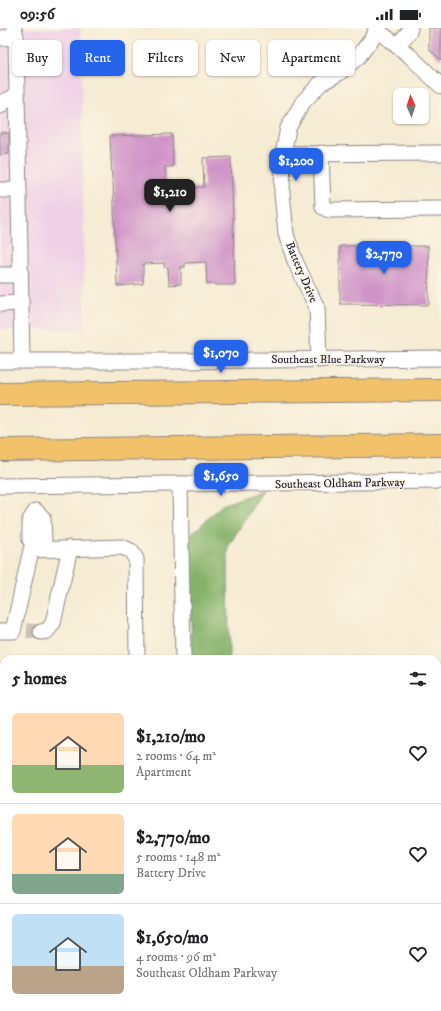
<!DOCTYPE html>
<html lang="en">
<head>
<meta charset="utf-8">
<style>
  :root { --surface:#fff; --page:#f2f2f2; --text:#202124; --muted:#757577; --line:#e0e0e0; --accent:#2563eb }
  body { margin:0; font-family:"IM FELL DW Pica",serif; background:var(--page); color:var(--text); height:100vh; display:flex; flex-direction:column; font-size:15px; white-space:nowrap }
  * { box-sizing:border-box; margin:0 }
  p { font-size:13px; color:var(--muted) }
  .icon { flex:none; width:22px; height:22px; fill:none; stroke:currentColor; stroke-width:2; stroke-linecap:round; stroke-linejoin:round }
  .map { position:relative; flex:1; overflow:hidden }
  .side { position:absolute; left:0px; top:627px; width:441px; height:356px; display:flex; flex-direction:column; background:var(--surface); border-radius:12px 12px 0 0; box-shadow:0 1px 3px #0004 }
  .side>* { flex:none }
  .guide { position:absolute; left:12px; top:12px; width:417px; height:36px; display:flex; gap:8px }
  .needle { width:26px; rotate:357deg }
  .tools { position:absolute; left:393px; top:60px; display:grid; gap:8px }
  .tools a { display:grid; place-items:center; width:36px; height:36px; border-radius:6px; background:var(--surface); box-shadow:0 1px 3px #0004; font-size:20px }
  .price { position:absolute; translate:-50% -34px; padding:0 9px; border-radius:8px; background:var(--accent); color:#fff; font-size:13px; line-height:26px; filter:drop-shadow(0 1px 2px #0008) }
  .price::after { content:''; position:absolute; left:50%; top:24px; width:12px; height:9px; margin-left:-6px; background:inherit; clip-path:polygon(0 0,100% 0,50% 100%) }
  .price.current { background:#222; color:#fff }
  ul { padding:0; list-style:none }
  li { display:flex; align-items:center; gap:12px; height:100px; padding:0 12px }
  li+li { border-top:1px solid var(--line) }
  li span { display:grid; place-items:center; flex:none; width:112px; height:80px; border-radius:6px; color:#555 }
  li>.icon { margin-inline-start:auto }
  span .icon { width:48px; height:48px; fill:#fffc; stroke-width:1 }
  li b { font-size:17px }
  h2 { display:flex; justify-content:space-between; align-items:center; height:48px; padding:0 12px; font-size:17px }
  .chip { padding:0 14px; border-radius:6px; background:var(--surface); box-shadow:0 1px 3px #0004; font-size:14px; line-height:36px }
  .chip.current { background:var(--accent); color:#fff }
  .status { display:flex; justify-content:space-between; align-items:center; height:28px; padding:0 20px; background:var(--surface); direction:ltr }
  .status svg { height:11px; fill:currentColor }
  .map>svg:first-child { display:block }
  .built { fill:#eed0e7 }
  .forest { fill:#86b26b; stroke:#546a53 }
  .building { fill:#cf93c7 }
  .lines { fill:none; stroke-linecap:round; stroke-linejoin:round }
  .minor-tunnel { stroke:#ccc3b5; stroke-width:15; stroke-dasharray:15 8; stroke-linecap:butt }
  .minor-casing { stroke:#8c8687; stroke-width:17 }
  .highway-casing { stroke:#8c8687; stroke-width:24 }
  .minor { stroke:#fff; stroke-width:15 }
  .highway { stroke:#f2c26a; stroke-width:22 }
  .labels { text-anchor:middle; stroke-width:3; stroke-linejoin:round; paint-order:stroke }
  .street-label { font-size:12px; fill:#22223b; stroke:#fcf5e5 }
</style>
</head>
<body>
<div class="status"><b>09:56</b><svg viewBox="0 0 49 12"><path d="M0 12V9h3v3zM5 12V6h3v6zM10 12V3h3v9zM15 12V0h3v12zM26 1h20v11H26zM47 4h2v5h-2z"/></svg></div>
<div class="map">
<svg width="441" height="983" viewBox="0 0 441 983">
  <rect width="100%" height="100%" fill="#fcf5e5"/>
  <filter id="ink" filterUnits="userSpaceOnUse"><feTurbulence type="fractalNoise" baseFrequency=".025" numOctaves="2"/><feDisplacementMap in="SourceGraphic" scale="8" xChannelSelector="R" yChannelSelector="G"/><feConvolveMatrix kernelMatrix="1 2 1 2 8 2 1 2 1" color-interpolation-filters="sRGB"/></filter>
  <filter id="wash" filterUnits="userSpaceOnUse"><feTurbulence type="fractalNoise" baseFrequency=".012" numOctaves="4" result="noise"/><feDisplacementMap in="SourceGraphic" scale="16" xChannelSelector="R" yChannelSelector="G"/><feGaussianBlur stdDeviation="0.9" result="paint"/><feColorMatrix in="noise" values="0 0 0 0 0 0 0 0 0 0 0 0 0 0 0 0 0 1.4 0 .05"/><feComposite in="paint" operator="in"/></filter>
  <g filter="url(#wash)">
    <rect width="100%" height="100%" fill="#f6ebd3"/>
    <!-- built -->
    <polygon class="built" points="0,0 81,0 85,301 0,302"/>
    <!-- forest -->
    <polygon class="forest" points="263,462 228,519 229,631 192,631 189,509 222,477"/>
    <g id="blocks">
      <!-- building -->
      <g class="building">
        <polygon points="429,0 441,0 441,32 429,21"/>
        <polygon points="0,105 9,105 9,126 0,127"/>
        <polygon points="172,106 173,139 165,139 166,160 204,159 203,130 231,129 235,257 216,257 216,256 207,256 206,234 185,235 185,239 181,239 181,256 169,257 168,239 164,239 164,235 143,236 143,256 117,258 113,152 112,152 110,108"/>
        <polygon points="340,218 428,218 429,277 340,276"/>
      </g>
    </g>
  </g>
  <g filter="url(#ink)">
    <use href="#blocks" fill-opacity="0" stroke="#8c8687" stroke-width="1"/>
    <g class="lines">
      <!-- minor-tunnel -->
      <polyline class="minor-tunnel" points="27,603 41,604"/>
      <defs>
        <g id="minor">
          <polyline points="14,0 16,9 22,333"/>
          <polyline points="376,1 410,28 441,58"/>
          <polyline points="0,10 16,9"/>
          <polyline points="397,18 409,4 410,0"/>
          <polyline points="0,78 3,74 17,68"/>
          <polyline points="321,125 323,179 329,182 441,181"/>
          <polyline points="283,126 441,125"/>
          <polyline points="0,162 19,162"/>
          <polyline points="0,247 20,247"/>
          <polyline points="0,276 21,275"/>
          <polyline points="319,332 317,280 295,233 286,206 282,165 283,126 288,100 303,74 321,55 339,45 358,29 371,12 377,0"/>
          <polyline points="0,333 178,333 441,330"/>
          <polyline points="180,456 183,631"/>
          <polyline points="0,458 441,453"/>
          <polyline points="37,521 37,518 44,512 43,490 36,483 30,492 30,512 37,518"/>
          <polyline points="0,603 13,603 31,522 122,519 131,523 136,531 137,631"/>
          <polyline points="41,604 47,603 53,595 70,520"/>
          <polyline points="0,815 4,815"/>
          <polyline points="143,979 143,983"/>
        </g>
        <g id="highway">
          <polyline points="0,366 441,362"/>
          <polyline points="0,422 441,417"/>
        </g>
      </defs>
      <!-- minor casing -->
      <use href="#minor" class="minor-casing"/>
      <!-- highway casing -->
      <use href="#highway" class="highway-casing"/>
      <!-- minor -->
      <use href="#minor" class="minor"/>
      <!-- highway -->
      <use href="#highway" class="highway"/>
    </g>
  </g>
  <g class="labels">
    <!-- street labels -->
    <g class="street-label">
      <text transform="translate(302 244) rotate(67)" y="4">Battery Drive</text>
      <text x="328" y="335">Southeast Blue Parkway</text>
      <text transform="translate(340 455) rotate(-1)" y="4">Southeast Oldham Parkway</text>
    </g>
  </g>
</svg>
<div class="tools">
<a><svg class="needle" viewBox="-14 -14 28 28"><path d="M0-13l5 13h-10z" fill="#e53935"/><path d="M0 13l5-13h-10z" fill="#757577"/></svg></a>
</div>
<b class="price" style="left:296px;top:154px">$1,200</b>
<b class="price current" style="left:170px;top:185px">$1,210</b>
<b class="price" style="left:384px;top:247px">$2,770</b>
<b class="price" style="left:221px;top:346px">$1,070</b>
<b class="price" style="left:221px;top:469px">$1,650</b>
<div class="guide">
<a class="chip">Buy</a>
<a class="chip current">Rent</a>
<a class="chip">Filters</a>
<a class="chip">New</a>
<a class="chip">Apartment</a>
</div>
<section class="side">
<h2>5 homes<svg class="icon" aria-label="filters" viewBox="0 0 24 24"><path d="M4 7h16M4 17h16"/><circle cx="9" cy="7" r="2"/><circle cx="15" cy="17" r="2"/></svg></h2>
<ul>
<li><span style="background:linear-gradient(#ffd9b3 65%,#8fb573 0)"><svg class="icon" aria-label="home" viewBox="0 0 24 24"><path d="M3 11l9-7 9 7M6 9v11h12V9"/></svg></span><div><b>$1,210/mo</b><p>2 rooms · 64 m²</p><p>Apartment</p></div><svg class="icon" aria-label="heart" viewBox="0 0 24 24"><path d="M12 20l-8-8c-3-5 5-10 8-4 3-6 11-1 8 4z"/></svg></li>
<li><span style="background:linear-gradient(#ffd9b3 75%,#7fa58c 0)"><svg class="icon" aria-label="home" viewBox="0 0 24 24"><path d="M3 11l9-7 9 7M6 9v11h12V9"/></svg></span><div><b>$2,770/mo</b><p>5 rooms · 148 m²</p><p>Battery Drive</p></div><svg class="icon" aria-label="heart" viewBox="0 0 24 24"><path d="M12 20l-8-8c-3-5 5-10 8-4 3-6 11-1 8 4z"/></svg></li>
<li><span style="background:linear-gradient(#bfe0f5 65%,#b9a48a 0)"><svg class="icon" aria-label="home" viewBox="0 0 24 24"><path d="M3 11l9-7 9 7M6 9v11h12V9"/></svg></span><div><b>$1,650/mo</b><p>4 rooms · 96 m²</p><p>Southeast Oldham Parkway</p></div><svg class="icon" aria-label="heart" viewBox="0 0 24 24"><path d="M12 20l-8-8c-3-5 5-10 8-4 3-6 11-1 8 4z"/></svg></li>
</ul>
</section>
</div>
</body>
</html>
